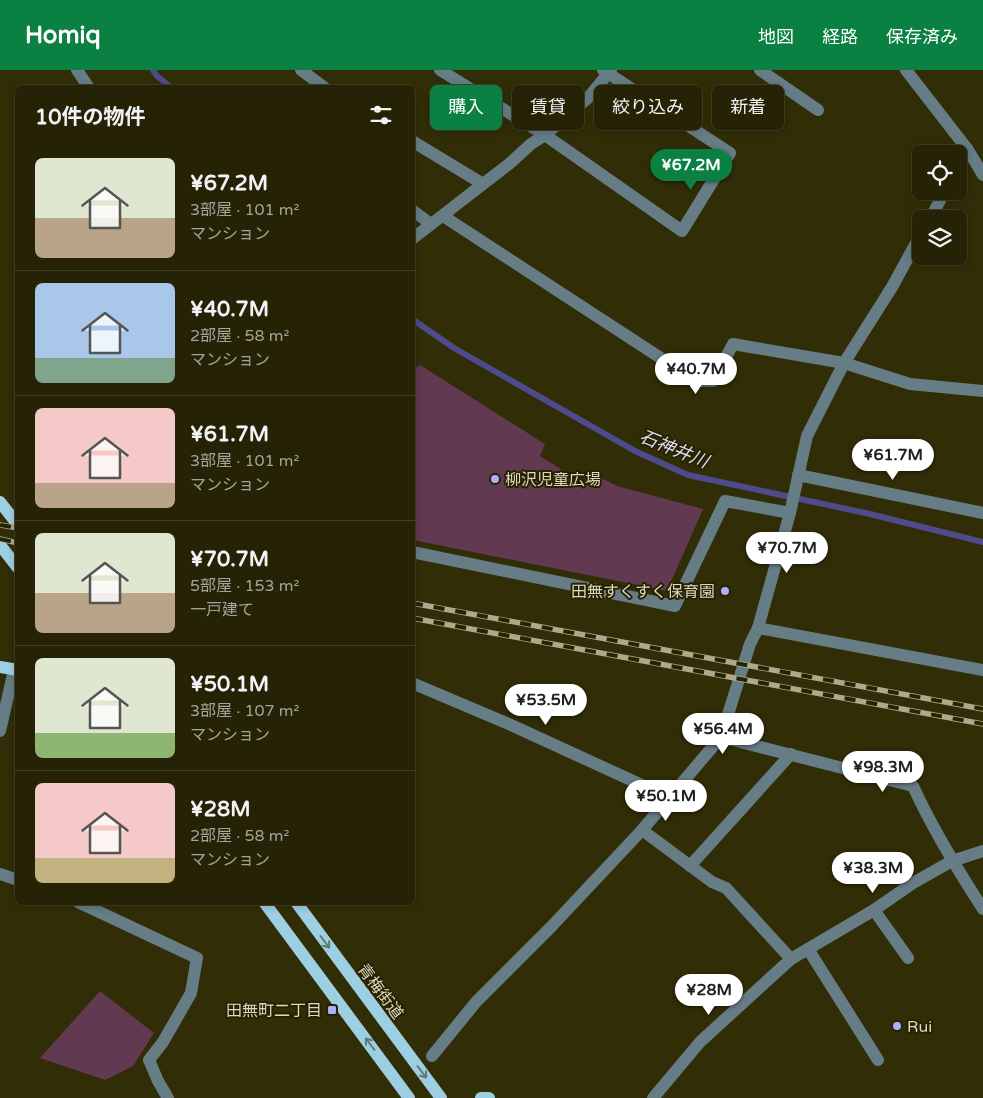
<!DOCTYPE html>
<html lang="ja">
<head>
<meta charset="utf-8">
<style>
  :root { --surface:#252205; --page:#312f13; --text:#f1f3f6; --muted:#a3a49a; --line:#423f27; --accent:#0b8043 }
  body { margin:0; font-family:"Varela Round","Noto Sans JP",sans-serif; background:var(--page); color:var(--text); height:100vh; display:flex; flex-direction:column; font-size:19px; white-space:nowrap }
  * { box-sizing:border-box; margin:0 }
  p { font-size:16px; color:var(--muted) }
  .icon { flex:none; width:28px; height:28px; fill:none; stroke:currentColor; stroke-width:2; stroke-linecap:round; stroke-linejoin:round }
  .map { position:relative; flex:1; overflow:hidden }
  .details { position:absolute; left:15px; top:15px; width:400px; height:820px; display:flex; flex-direction:column; background:var(--surface); border-radius:8px; box-shadow:0 2px 8px #0003,0 0 0 1px var(--line) }
  .details>* { flex:none }
  .hud { position:absolute; left:430px; top:15px; width:475px; height:45px; display:flex; gap:10px }
  .fabs { position:absolute; left:912px; top:75px; display:grid; gap:10px }
  .fabs a { display:grid; place-items:center; width:55px; height:55px; border-radius:8px; background:var(--surface); box-shadow:0 2px 8px #0003,0 0 0 1px var(--line); font-size:25px }
  .price { position:absolute; translate:-50% -42px; padding:0 11px; border-radius:18px; background:#fff; color:#222; font-size:16px; line-height:32px; filter:drop-shadow(0 1px 2px #0008) }
  .price::after { content:''; position:absolute; left:50%; top:30px; width:15px; height:11px; margin-left:-8px; background:inherit; clip-path:polygon(0 0,100% 0,50% 100%) }
  .price.active { background:var(--accent); color:#fff }
  ul { padding:0; list-style:none }
  li { display:flex; align-items:center; gap:15px; height:125px; padding:0 20px }
  li+li { border-top:1px solid var(--line) }
  li span { display:grid; place-items:center; flex:none; width:140px; height:100px; border-radius:8px; color:#555 }
  li>.icon { margin-inline-start:auto }
  span .icon { width:60px; height:60px; fill:#fffc; stroke-width:1 }
  li b { font-size:21px }
  h2 { display:flex; justify-content:space-between; align-items:center; height:60px; padding:0 20px; font-size:21px }
  .tag { padding:0 18px; border-radius:8px; background:var(--surface); box-shadow:0 2px 8px #0003,0 0 0 1px var(--line); font-size:18px; line-height:45px }
  .tag.active { background:var(--accent); color:#fff }
  header { display:flex; align-items:center; gap:30px; box-sizing:border-box; height:70px; padding:0 25px; background:var(--accent); color:#fff }
  header strong { font-size:24px }
  nav { display:flex; gap:28px; margin-inline-start:auto; font-size:18px }
  .map>svg:first-child { display:block }
  .green { fill:#613951 }
  .lines { fill:none; stroke-linecap:round; stroke-linejoin:round }
  .stream { stroke:#4d4b8b; stroke-width:6 }
  .minor { stroke:#667d86; stroke-width:12 }
  .major { stroke:#9dcfe2; stroke-width:12 }
  .rail-casing { stroke:#aca98c; stroke-width:5.5 }
  .rail { stroke:#272300; stroke-width:4; stroke-dasharray:11; stroke-linecap:butt }
  .oneway { stroke:#627971 }
  .poi-dot { fill:#adaffb; stroke:#272300; stroke-width:2 }
  .labels { text-anchor:middle; stroke-width:4; stroke-linejoin:round; paint-order:stroke }
  .poi-label { font-size:16px; fill:#dcd9c0; stroke:#272300; text-anchor:start }
  .street-label { font-size:16px; fill:#dcd9c0; stroke:#272300 }
  .water-label { font-size:18px; font-style:italic; fill:#dbdcf0; stroke:#272300 }
</style>
</head>
<body>
<header>
<strong>Homiq</strong>
<nav><a>地図</a><a>経路</a><a>保存済み</a></nav>
</header>
<div class="map">
<svg width="983" height="1028" viewBox="0 0 983 1028">
  <rect width="100%" height="100%" fill="#312d07"/>
  <!-- green -->
  <g class="green">
    <polygon points="420,295 545,374 540,386 585,414 593,404 617,416 703,439 667,521 413,470 412,300"/>
    <polygon points="100,921 154,963 133,996 105,1010 40,988"/>
  </g>
  <g class="lines">
    <!-- stream -->
    <g class="stream">
      <polyline points="153,0 157,6 172,18"/>
      <polyline points="412,249 454,278 635,381 688,405 870,444 983,472"/>
    </g>
    <!-- minor -->
    <g class="minor">
      <polyline points="77,0 89,18"/>
      <polyline points="301,0 325,18"/>
      <polyline points="440,0 545,65 682,161 730,83 603,0"/>
      <polyline points="760,0 818,40"/>
      <polyline points="906,0 968,80 983,105"/>
      <polyline points="412,71 483,114"/>
      <polyline points="959,96 968,80"/>
      <polyline points="412,140 431,154"/>
      <polyline points="443,146 696,311 713,311 733,274 844,293 910,314 983,321"/>
      <polyline points="930,149 945,121"/>
      <polyline points="412,169 509,94 531,74 545,65 588,28 611,0"/>
      <polyline points="798,405 983,443"/>
      <polyline points="412,482 675,536 725,431 790,443"/>
      <polyline points="758,558 983,600"/>
      <polyline points="412,613 511,655 668,727"/>
      <polyline points="0,661 14,600"/>
      <polyline points="721,667 750,574 758,558 790,443 807,366 844,293 892,217 921,164"/>
      <polyline points="642,760 712,812 726,818 791,889"/>
      <polyline points="690,796 791,684"/>
      <polyline points="0,804 18,810"/>
      <polyline points="78,832 197,888 191,923 163,972 149,990 158,1011 168,1028"/>
      <polyline points="874,840 908,888"/>
      <polyline points="808,879 878,990"/>
      <path d="M432,986L476,932L551,857L642,760L721,667L913,716C933,760 957,799 983,839"/>
      <polyline points="653,1028 700,972 791,889 874,840 913,813 952,791 983,781"/>
    </g>
    <!-- major -->
    <g class="major">
      <polyline points="0,432 18,455"/>
      <polyline points="0,475 18,498"/>
      <polyline points="0,597 18,600"/>
      <polyline points="264,832 409,1028"/>
      <polyline points="296,832 441,1028"/>
      <polyline points="481,1028 489,1028"/>
    </g>
    <defs>
      <g id="rail">
        <polyline points="0,455 18,458"/>
        <polyline points="0,469 18,473"/>
        <polyline points="412,533 983,639"/>
        <polyline points="412,548 983,654"/>
      </g>
    </defs>
    <!-- rail casing -->
    <use href="#rail" class="rail-casing"/>
    <!-- rail -->
    <use href="#rail" class="rail"/>
  </g>
  <!-- one-way arrows -->
  <defs><path id="oneway-shaft" d="M-6 0H5M1.5-3L5.5 0L1.5 3" fill="none" stroke-width="1.6" stroke-linecap="round" stroke-linejoin="round" transform="scale(1.25)"/></defs>
  <g class="oneway">
    <use href="#oneway-shaft" transform="translate(325 872) rotate(53)"/>
    <use href="#oneway-shaft" transform="translate(370 974) rotate(-127)"/>
    <use href="#oneway-shaft" transform="translate(422 1002) rotate(53)"/>
  </g>
  <!-- markers -->
  <g class="poi-dot">
    <circle cx="495" cy="409" r="5"/>
    <circle cx="725" cy="521" r="5"/>
    <rect x="327" y="935" width="10" height="10" rx="2.5"/>
    <circle cx="897" cy="956" r="5"/>
  </g>
  <g class="labels">
    <!-- poi labels -->
    <g class="poi-label">
      <text x="505" y="415">柳沢児童広場</text>
      <text x="715" y="527" text-anchor="end">田無すくすく保育園</text>
      <text x="322" y="946" text-anchor="end">田無町二丁目</text>
      <text x="907" y="962">Rui</text>
    </g>
    <!-- street labels -->
    <g class="street-label">
      <text transform="translate(381 921) rotate(53)" y="6">青梅街道</text>
    </g>
    <!-- water labels -->
    <g class="water-label">
      <text transform="translate(674 379) rotate(22)" y="6">石神井川</text>
    </g>
  </g>
</svg>
<div class="fabs">
<a><svg class="icon" aria-label="locate" viewBox="0 0 24 24"><circle cx="12" cy="12" r="6"/><path d="M12 2v4M12 18v4M2 12h4M18 12h4"/></svg></a>
<a><svg class="icon" aria-label="layers" viewBox="0 0 24 24"><path d="M12 4l9 5-9 5-9-5zM3 14l9 5 9-5"/></svg></a>
</div>
<b class="price active" style="left:691px;top:121px">¥67.2M</b>
<b class="price" style="left:696px;top:325px">¥40.7M</b>
<b class="price" style="left:893px;top:411px">¥61.7M</b>
<b class="price" style="left:787px;top:504px">¥70.7M</b>
<b class="price" style="left:546px;top:656px">¥53.5M</b>
<b class="price" style="left:723px;top:685px">¥56.4M</b>
<b class="price" style="left:883px;top:723px">¥98.3M</b>
<b class="price" style="left:666px;top:752px">¥50.1M</b>
<b class="price" style="left:873px;top:824px">¥38.3M</b>
<b class="price" style="left:709px;top:946px">¥28M</b>
<div class="hud">
<a class="tag active">購入</a>
<a class="tag">賃貸</a>
<a class="tag">絞り込み</a>
<a class="tag">新着</a>
</div>
<section class="details">
<h2>10件の物件<svg class="icon" aria-label="filters" viewBox="0 0 24 24"><path d="M4 7h16M4 17h16"/><circle cx="9" cy="7" r="2"/><circle cx="15" cy="17" r="2"/></svg></h2>
<ul>
<li><span style="background:linear-gradient(#dfe7d0 60%,#b9a48a 0)"><svg class="icon" aria-label="home" viewBox="0 0 24 24"><path d="M3 11l9-7 9 7M6 9v11h12V9"/></svg></span><div><b>¥67.2M</b><p>3部屋 · 101 m²</p><p>マンション</p></div></li>
<li><span style="background:linear-gradient(#a9c7e8 75%,#7fa58c 0)"><svg class="icon" aria-label="home" viewBox="0 0 24 24"><path d="M3 11l9-7 9 7M6 9v11h12V9"/></svg></span><div><b>¥40.7M</b><p>2部屋 · 58 m²</p><p>マンション</p></div></li>
<li><span style="background:linear-gradient(#f6c9c9 75%,#b9a48a 0)"><svg class="icon" aria-label="home" viewBox="0 0 24 24"><path d="M3 11l9-7 9 7M6 9v11h12V9"/></svg></span><div><b>¥61.7M</b><p>3部屋 · 101 m²</p><p>マンション</p></div></li>
<li><span style="background:linear-gradient(#dfe7d0 60%,#b9a48a 0)"><svg class="icon" aria-label="home" viewBox="0 0 24 24"><path d="M3 11l9-7 9 7M6 9v11h12V9"/></svg></span><div><b>¥70.7M</b><p>5部屋 · 153 m²</p><p>一戸建て</p></div></li>
<li><span style="background:linear-gradient(#dfe7d0 75%,#8fb573 0)"><svg class="icon" aria-label="home" viewBox="0 0 24 24"><path d="M3 11l9-7 9 7M6 9v11h12V9"/></svg></span><div><b>¥50.1M</b><p>3部屋 · 107 m²</p><p>マンション</p></div></li>
<li><span style="background:linear-gradient(#f6c9c9 75%,#c2b280 0)"><svg class="icon" aria-label="home" viewBox="0 0 24 24"><path d="M3 11l9-7 9 7M6 9v11h12V9"/></svg></span><div><b>¥28M</b><p>2部屋 · 58 m²</p><p>マンション</p></div></li>
</ul>
</section>
</div>
</body>
</html>
